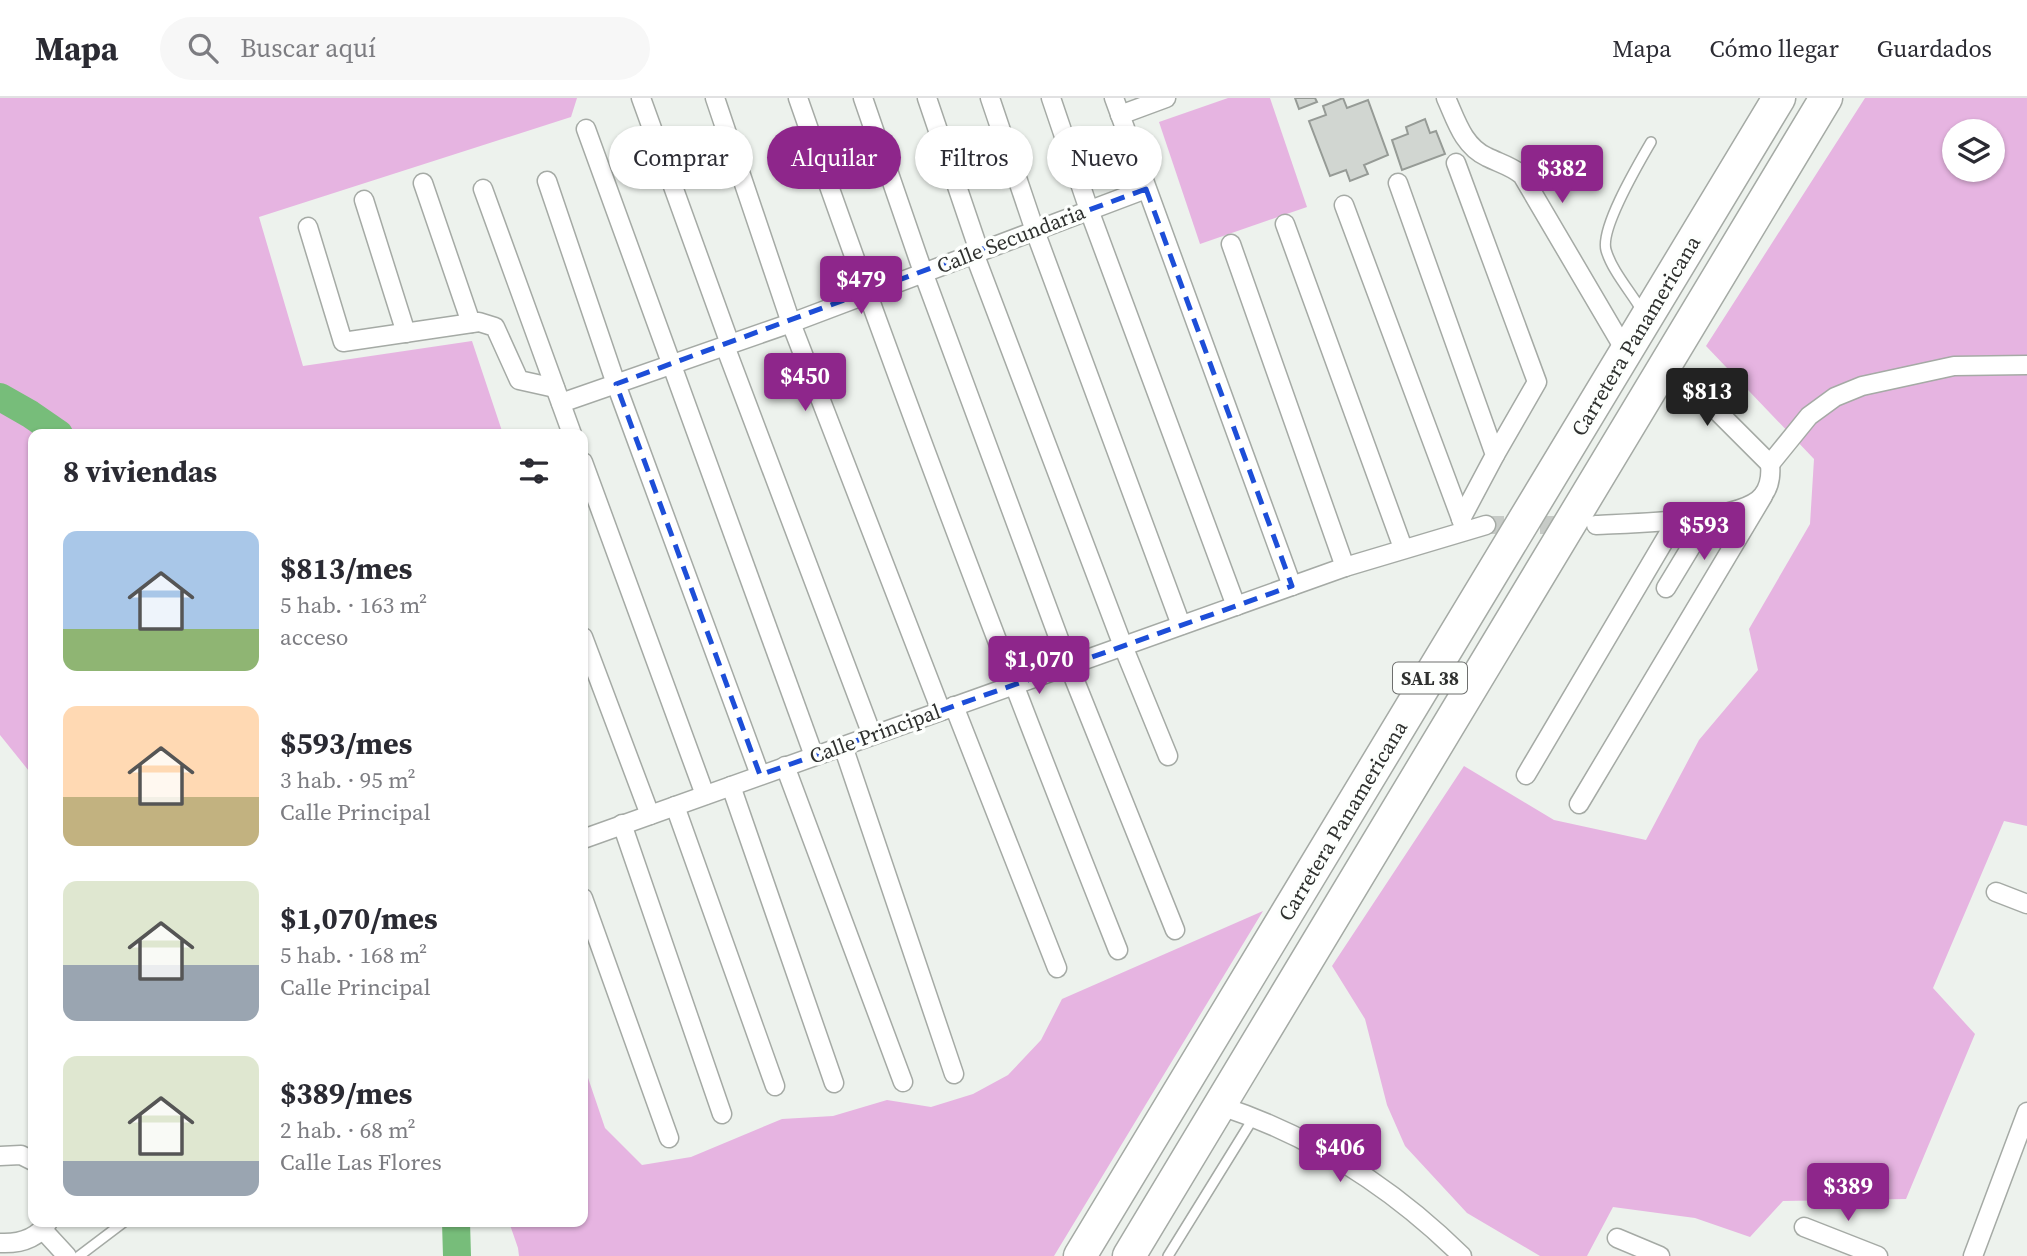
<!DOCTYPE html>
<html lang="es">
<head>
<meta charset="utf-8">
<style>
  :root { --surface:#fff; --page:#f7f7f7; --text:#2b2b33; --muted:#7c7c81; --line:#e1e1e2; --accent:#8e268b }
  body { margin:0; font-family:"Source Serif 4",serif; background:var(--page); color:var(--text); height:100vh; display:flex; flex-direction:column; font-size:26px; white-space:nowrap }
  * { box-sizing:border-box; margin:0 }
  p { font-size:23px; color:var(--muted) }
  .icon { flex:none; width:38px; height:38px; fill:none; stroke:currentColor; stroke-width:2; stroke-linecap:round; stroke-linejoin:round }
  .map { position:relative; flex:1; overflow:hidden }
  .side { position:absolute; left:28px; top:331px; width:560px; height:798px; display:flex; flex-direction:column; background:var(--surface); border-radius:14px; box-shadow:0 2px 5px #0004 }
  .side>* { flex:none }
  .top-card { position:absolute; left:609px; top:28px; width:665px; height:63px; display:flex; gap:14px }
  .buttons { position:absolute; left:1942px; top:21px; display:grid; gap:14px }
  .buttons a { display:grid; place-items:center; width:63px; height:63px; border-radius:50%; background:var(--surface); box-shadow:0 2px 5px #0004; font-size:35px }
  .price { position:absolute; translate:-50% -60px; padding:0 16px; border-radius:7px; background:var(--accent); color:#fff; font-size:23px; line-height:46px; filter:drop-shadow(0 2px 4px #0008) }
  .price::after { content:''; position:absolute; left:50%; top:42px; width:21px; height:16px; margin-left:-10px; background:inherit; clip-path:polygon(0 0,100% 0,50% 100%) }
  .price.on { background:#222; color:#fff }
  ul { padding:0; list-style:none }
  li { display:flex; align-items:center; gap:21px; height:175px; padding:0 35px }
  li span { display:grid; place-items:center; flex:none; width:196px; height:140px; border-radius:14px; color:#555 }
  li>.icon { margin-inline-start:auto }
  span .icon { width:84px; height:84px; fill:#fffc; stroke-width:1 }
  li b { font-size:30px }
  h2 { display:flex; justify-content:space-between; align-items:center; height:84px; padding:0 35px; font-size:30px }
  .pill { padding:0 24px; border-radius:32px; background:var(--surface); box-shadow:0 2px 5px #0004; font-size:24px; line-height:63px }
  .pill.on { background:var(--accent); color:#fff }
  header { display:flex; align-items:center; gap:42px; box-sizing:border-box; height:98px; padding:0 35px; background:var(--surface); border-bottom:2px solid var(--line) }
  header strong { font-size:33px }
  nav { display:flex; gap:38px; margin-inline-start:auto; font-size:24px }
  .search { width:490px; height:63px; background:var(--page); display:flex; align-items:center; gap:18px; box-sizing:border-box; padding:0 24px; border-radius:38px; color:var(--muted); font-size:26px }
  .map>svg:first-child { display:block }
  .green { fill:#e6b4e1; fill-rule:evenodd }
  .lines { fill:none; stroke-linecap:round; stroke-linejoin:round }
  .river { stroke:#77bd7a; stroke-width:28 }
  .building { fill:#d1d6d1; stroke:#969b96; stroke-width:2 }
  .street-tunnel { stroke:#c7cbc7; stroke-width:18; stroke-dasharray:18 9; stroke-linecap:butt }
  .lane-casing { stroke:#a5aaa5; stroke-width:12 }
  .street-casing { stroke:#a5aaa5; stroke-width:21 }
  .highway-casing { stroke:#a5aaa5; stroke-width:35 }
  .lane { stroke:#fff; stroke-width:9 }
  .street { stroke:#fff; stroke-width:18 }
  .highway { stroke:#fff; stroke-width:32 }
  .marked { fill:none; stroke:#1d4ed8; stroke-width:5; stroke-dasharray:14 9; stroke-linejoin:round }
  .labels { text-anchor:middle; stroke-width:7; stroke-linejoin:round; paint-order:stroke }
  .shield { fill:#fdfffd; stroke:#6d6f6d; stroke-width:2 }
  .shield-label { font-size:19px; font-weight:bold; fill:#2f312f }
  .street-label { font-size:21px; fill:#2f312f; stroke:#fdfffd }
</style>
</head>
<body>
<header>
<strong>Mapa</strong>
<div class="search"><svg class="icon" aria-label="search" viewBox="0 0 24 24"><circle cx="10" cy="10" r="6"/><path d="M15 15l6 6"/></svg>Buscar aquí</div>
<nav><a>Mapa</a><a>Cómo llegar</a><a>Guardados</a></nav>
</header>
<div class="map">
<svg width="2027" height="1158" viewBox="0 0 2027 1158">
  <rect width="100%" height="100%" fill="#edf2ed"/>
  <!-- green -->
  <g class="green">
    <polygon points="0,0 577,0 571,19 259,119 303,268 472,243 503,336 33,336 33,678 0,637"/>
    <polygon points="1228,0 1270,0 1307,109 1200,146 1159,24"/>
    <path d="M1865,0H2027V728L2004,723L1933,890L1975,936L1906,1101L1783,1103L1750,1139L1695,1120L1613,1109L1587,1158H1540L1467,1115L1405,1048L1387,1007L1365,921L1332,868L1464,668L1554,722L1646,742L1699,642L1758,572L1749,531L1810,426L1814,361L1706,248ZM1955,33H1993V72H1955Z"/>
    <polygon points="1263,813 1054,1158 519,1158 518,1150 509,1124 583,1124 583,965 605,1030 642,1067 691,1059 782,1021 833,1018 887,1002 931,1009 973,996 1008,977 1041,942 1062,901"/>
  </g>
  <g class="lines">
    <!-- river -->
    <g class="river">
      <polyline points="0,299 30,316 59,336"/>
      <polyline points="456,1124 457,1158"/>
    </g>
  </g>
  <!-- building -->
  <g class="building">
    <polygon points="1295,0 1315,0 1317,4 1299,11"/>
    <polygon points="1343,0 1347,10 1368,2 1388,57 1364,67 1368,76 1350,83 1346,72 1330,78 1309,23 1326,17 1323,8"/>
    <polygon points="1425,21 1430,35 1436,33 1445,56 1402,72 1392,42 1408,36 1406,29"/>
  </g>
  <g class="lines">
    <!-- street-tunnel -->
    <polyline class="street-tunnel" points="1486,427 1573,427"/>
    <defs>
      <g id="lane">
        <path d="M1642,213C1631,194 1612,173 1606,152C1600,130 1639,65 1651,44"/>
        <polyline points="79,1158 124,1124"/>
        <polyline points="1168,1158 1254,1019"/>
      </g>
      <g id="street">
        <polyline points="641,0 730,246"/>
        <polyline points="715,0 791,225 941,613"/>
        <path d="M798,0C898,287 1006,570 1118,852"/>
        <polyline points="863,0 923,174 1069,568 1175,832"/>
        <polyline points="927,0 979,153"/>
        <polyline points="990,0 1035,133 1181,527"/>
        <polyline points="1051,0 1089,112 1236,508"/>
        <polyline points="1114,0 1292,488"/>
        <path d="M1446,0C1456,22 1463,48 1487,59C1499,65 1511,68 1522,77L1626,254"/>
        <polyline points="1120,17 1166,0"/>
        <polyline points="586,31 814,658"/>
        <polyline points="1456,65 1537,284 1495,357"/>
        <polyline points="547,83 616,286 760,677"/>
        <polyline points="423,85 471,225"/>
        <polyline points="1398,85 1495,357 1461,421"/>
        <polyline points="483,91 572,336"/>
        <polyline points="364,102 406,235"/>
        <polyline points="1344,107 1463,426"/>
        <polyline points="1285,126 1403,450"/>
        <polyline points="308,129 343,244 479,224 495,229 519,282 555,290"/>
        <polyline points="1231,146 1345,469"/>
        <polyline points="974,155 1123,548 1168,658"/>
        <polyline points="725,248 872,637"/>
        <polyline points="1663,274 1717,313 1770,366"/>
        <polyline points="561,305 791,225 1146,91"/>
        <polyline points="583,364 705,697"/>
        <polyline points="1770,366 1809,318 1835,299 1862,288 1954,268 2027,267"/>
        <path d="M1596,427C1630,425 1743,424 1763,397C1770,388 1771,376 1770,366"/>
        <polyline points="1666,490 1709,419"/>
        <polyline points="583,539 650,717"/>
        <polyline points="954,608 1057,870"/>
        <polyline points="843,648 954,976"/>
        <polyline points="785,668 903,984"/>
        <polyline points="1526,677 1676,423"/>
        <polyline points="731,688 834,985"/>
        <polyline points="1579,706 1763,398"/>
        <polyline points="675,708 775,988"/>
        <polyline points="622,726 722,1016"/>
        <polyline points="583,741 1345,469 1486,427"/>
        <polyline points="1996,794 2027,806"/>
        <polyline points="583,800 669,1040"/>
        <path d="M1221,1008C1312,1038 1394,1091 1462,1158"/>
        <polyline points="0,1058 21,1057 33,1063"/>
        <polyline points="1804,1129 1878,1158"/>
        <polyline points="43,1132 67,1158"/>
        <polyline points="1617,1140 1660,1158"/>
        <path d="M0,1145C20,1146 37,1141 48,1124"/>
        <polyline points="1973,1158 2027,1014"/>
      </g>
      <g id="highway">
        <polyline points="1080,1158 1779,0"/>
        <polyline points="1129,1158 1826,0"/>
      </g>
    </defs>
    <!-- lane casing -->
    <use href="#lane" class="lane-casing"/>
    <!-- street casing -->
    <use href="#street" class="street-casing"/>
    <!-- highway casing -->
    <use href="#highway" class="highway-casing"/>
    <!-- lane -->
    <use href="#lane" class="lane"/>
    <!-- street -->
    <use href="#street" class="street"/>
    <!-- highway -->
    <use href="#highway" class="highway"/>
  </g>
  <!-- marked area -->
  <path class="marked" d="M1146,91L1292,488L760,677L616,286Z"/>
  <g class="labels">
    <!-- shield labels -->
    <rect class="shield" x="1393" y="564.5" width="74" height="31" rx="5"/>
    <g class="shield-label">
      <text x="1430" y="587">SAL 38</text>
    </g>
    <!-- street labels -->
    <g class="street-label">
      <text transform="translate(1011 141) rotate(-21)" y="7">Calle Secundaria</text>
      <text transform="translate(1636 238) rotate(-59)" y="7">Carretera Panamericana</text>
      <text transform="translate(875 636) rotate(-20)" y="7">Calle Principal</text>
      <text transform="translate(1343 723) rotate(-59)" y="7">Carretera Panamericana</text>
    </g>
  </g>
</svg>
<div class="buttons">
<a><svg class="icon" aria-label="layers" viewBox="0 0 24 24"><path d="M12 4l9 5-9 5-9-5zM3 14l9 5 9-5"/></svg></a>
</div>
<b class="price" style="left:1562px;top:107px">$382</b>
<b class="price" style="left:861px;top:218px">$479</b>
<b class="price" style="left:805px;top:315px">$450</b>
<b class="price on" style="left:1707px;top:330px">$813</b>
<b class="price" style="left:1704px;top:464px">$593</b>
<b class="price" style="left:1039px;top:598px">$1,070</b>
<b class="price" style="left:1340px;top:1086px">$406</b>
<b class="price" style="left:1848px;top:1125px">$389</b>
<div class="top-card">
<a class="pill">Comprar</a>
<a class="pill on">Alquilar</a>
<a class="pill">Filtros</a>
<a class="pill">Nuevo</a>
</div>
<section class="side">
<h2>8 viviendas<svg class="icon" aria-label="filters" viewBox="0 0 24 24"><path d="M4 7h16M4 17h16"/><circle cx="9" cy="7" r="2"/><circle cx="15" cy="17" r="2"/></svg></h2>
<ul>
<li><span style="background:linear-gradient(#a9c7e8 70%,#8fb573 0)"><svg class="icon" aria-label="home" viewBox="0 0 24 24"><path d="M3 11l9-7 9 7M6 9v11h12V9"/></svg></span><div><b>$813/mes</b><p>5 hab. · 163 m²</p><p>acceso</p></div></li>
<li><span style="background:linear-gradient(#ffd9b3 65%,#c2b280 0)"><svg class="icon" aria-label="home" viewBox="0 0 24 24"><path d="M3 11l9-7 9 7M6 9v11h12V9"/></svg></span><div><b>$593/mes</b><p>3 hab. · 95 m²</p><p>Calle Principal</p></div></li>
<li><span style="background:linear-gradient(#dfe7d0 60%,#9aa5b1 0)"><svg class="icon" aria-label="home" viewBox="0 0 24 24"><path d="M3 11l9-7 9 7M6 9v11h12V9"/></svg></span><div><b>$1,070/mes</b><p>5 hab. · 168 m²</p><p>Calle Principal</p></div></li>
<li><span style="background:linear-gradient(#dfe7d0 75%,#9aa5b1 0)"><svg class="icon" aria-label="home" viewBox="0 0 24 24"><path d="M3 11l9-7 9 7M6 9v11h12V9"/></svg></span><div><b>$389/mes</b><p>2 hab. · 68 m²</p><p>Calle Las Flores</p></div></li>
</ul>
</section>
</div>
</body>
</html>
